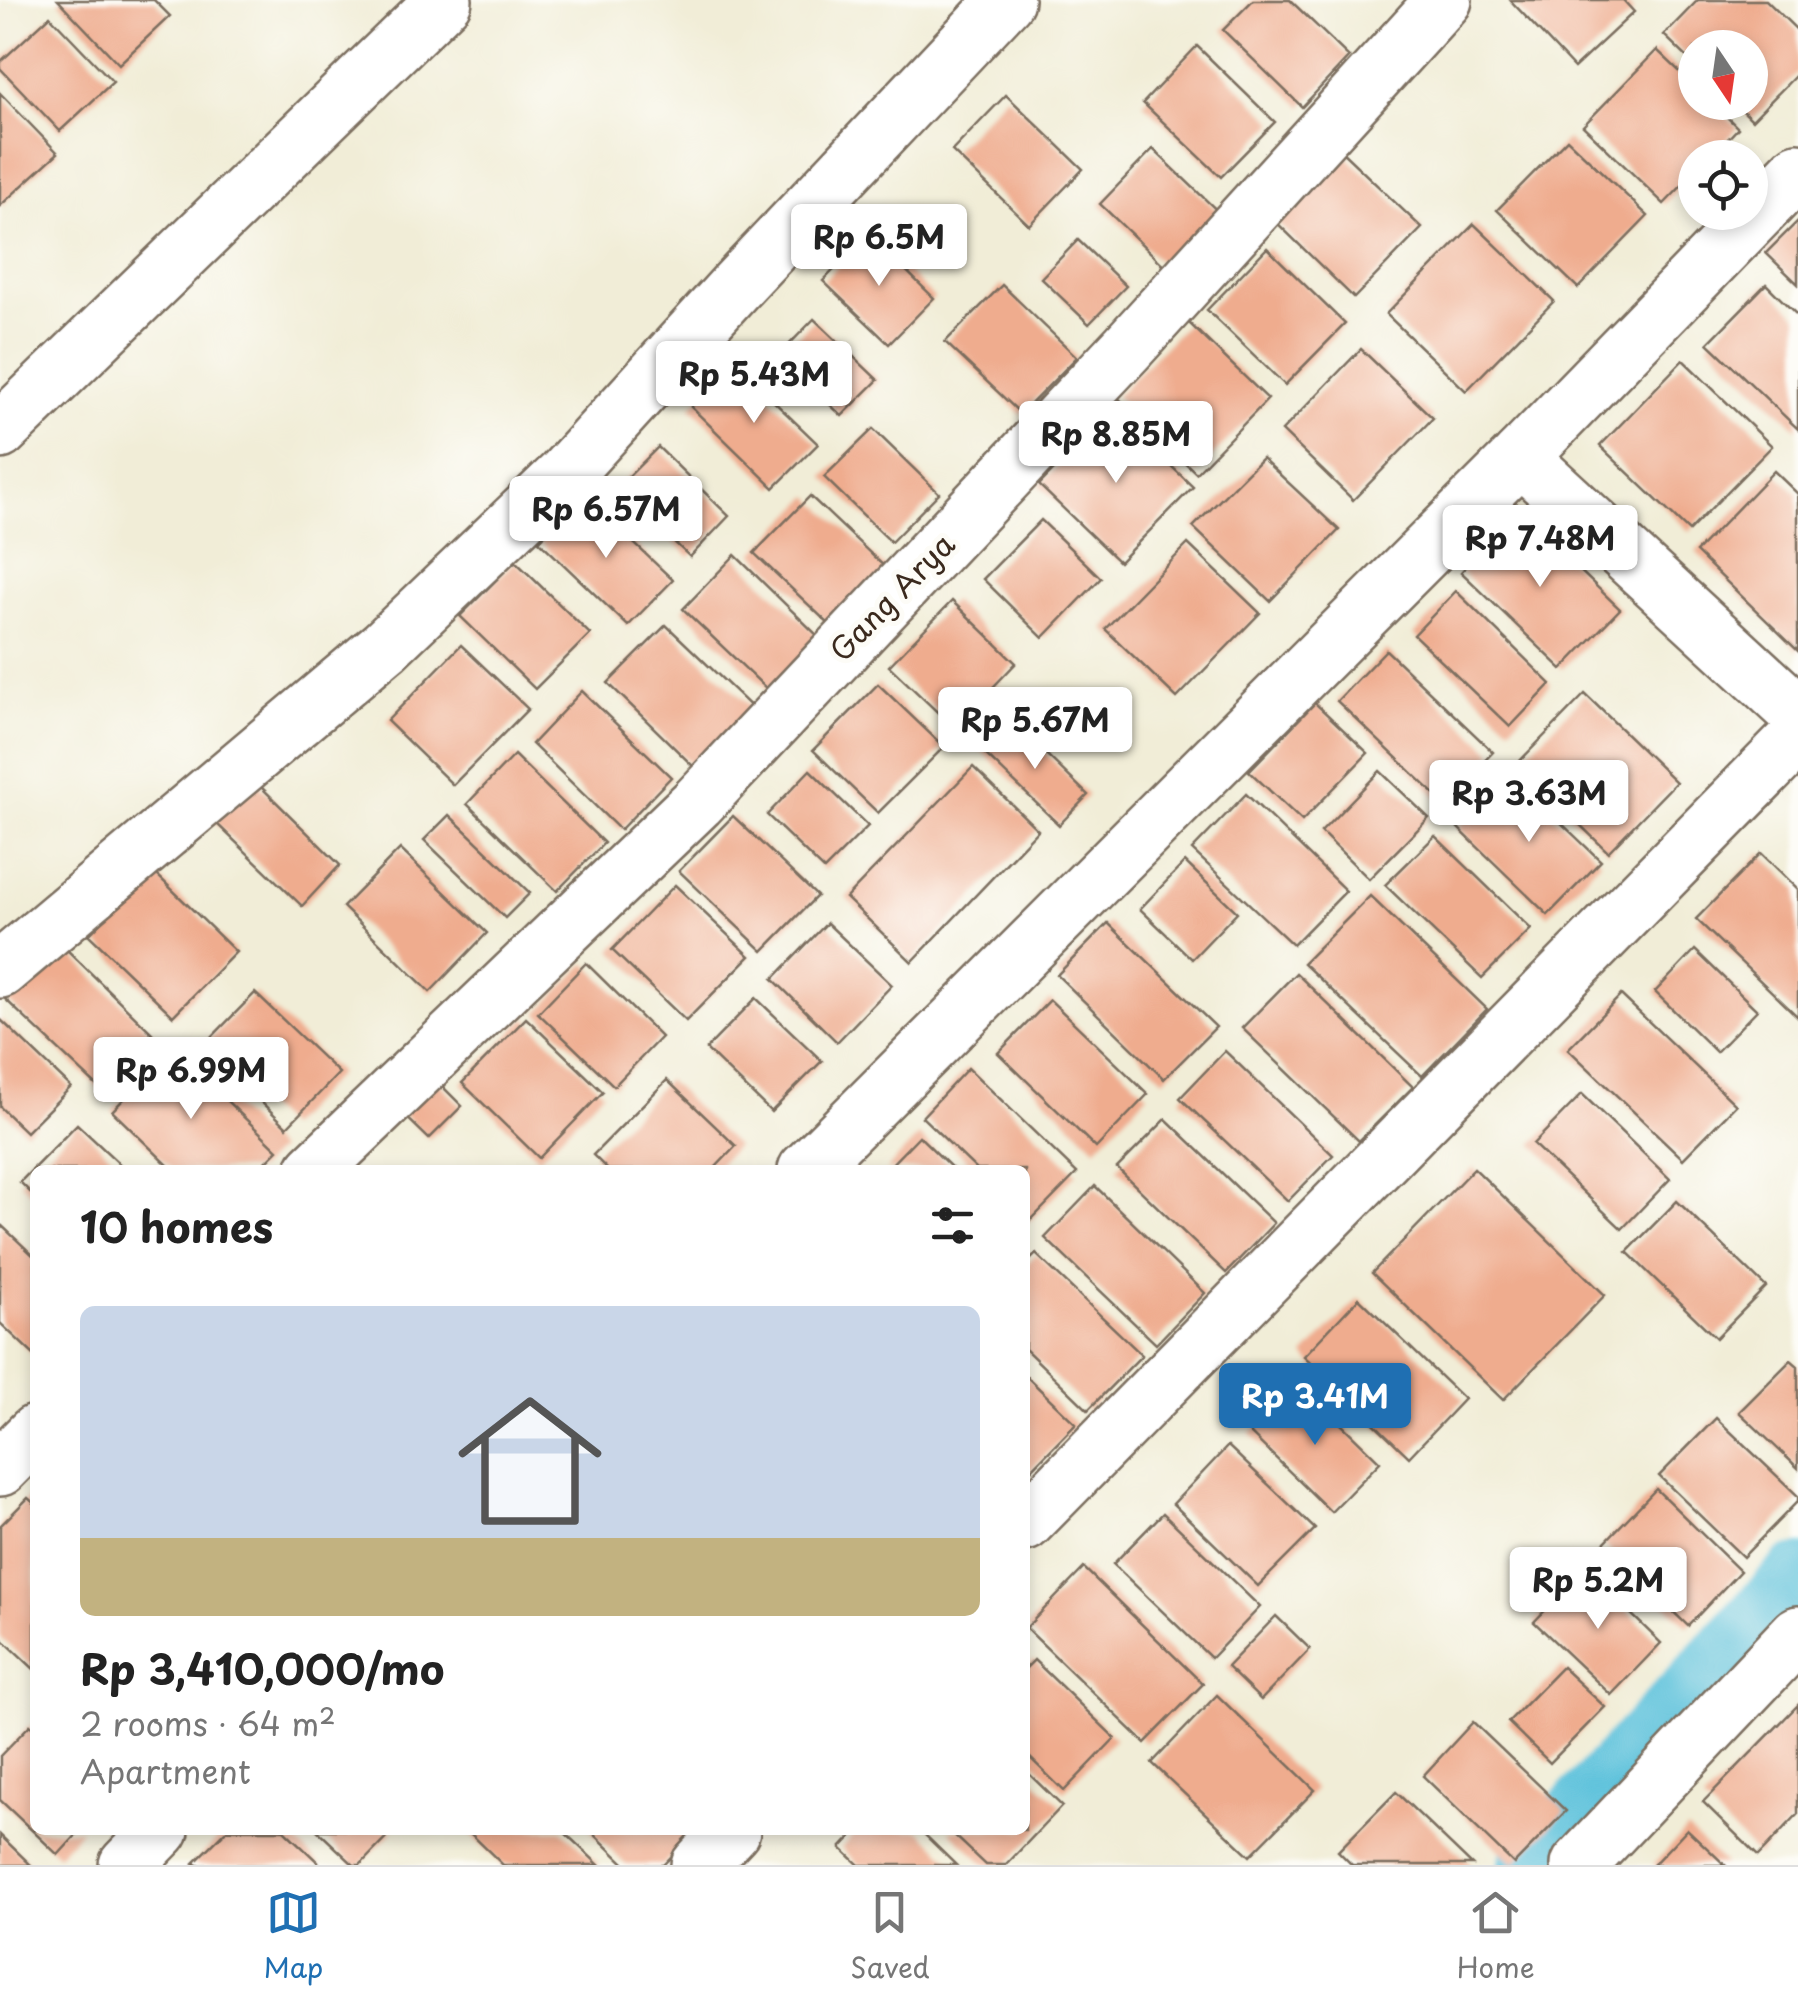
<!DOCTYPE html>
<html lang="en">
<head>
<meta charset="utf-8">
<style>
  :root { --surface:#fff; --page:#f2f2f2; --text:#222; --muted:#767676; --line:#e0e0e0; --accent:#1f6fb2 }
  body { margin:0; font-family:"Playpen Sans",sans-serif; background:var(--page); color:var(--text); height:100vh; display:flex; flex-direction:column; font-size:38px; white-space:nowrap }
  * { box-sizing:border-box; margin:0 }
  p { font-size:32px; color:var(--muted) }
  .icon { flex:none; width:55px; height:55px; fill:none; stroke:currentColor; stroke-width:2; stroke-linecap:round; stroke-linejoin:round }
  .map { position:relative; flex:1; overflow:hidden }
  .drawer { position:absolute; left:30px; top:1165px; width:1000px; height:670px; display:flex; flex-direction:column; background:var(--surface); border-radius:15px; box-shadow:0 5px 15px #0003 }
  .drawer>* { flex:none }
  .needle { width:65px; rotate:167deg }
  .controls { position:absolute; left:1678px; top:30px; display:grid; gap:20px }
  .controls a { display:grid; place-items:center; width:90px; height:90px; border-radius:50%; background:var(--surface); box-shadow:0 5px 15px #0003; font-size:50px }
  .price { position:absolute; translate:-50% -85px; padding:0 22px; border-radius:10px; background:#fff; color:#222; font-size:32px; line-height:65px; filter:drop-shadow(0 2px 5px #0008) }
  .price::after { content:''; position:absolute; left:50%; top:60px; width:30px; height:22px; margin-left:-15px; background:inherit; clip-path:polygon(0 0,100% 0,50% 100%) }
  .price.current { background:var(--accent); color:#fff }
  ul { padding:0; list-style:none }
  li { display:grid; align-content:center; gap:20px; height:530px; padding:0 50px }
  li span { display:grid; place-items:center; height:310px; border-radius:15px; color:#555 }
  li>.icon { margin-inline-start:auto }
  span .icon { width:180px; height:180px; fill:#fffc; stroke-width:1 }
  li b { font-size:42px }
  h2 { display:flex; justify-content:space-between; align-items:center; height:120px; padding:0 50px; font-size:42px }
  .tab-bar { display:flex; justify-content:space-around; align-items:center; height:140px; border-top:2px solid var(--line); background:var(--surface); font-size:28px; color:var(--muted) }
  .tab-bar a { display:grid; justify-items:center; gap:5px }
  .tab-bar .current { color:var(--accent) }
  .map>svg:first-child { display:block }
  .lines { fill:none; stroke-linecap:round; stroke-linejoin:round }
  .canal { stroke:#5ec2dc; stroke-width:68 }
  .building { fill:#efac8e }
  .minor-casing { stroke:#7b6e5f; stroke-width:60 }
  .minor { stroke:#fff; stroke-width:55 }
  .labels { text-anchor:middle; stroke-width:10; stroke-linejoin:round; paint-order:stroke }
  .street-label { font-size:30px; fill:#3b2a1e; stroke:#fdfcf7 }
</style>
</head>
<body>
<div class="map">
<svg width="1798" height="1865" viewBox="0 0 1798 1865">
  <rect width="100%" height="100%" fill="#fdfcf7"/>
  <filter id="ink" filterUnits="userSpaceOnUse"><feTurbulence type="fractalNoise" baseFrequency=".01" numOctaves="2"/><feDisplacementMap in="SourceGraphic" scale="20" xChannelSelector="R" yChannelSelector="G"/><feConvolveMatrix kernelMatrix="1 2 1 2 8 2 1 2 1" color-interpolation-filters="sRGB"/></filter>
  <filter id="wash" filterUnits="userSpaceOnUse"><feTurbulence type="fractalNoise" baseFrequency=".0048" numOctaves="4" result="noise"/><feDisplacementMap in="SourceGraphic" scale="40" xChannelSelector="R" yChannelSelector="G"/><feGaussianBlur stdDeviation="2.25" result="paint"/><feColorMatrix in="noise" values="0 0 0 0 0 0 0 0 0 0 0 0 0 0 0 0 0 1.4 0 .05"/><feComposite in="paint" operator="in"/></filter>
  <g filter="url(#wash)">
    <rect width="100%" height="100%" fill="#f1edd7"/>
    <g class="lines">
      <!-- canal -->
      <polyline class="canal" points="1532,1865 1798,1578"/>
    </g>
    <g id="blocks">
      <!-- building -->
      <g class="building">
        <polygon points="58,0 154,0 170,16 119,64"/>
        <polygon points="1253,0 1290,0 1349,57 1302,107 1223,30"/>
        <polygon points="1510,0 1623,0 1634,12 1574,68"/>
        <polygon points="1698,0 1766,0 1798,31 1798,73 1752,120 1734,102 1750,102 1750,48 1695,48 1695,65 1664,35"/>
        <polygon points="50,16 113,82 60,131 0,68 0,62"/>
        <polygon points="1197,46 1275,122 1221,177 1143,103"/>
        <polygon points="1657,50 1695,86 1695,102 1712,102 1738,128 1710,158 1695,158 1695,172 1664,204 1583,126"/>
        <polygon points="0,93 58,153 0,206"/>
        <polygon points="1006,95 1083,169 1029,225 952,151"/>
        <polygon points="1567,139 1648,216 1578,288 1497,210"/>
        <polygon points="1338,148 1422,228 1354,298 1271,217"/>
        <polygon points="1153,149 1230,223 1177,278 1100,204"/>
        <polygon points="1798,221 1798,284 1766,253"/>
        <polygon points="1474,224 1554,301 1466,391 1386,314"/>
        <polygon points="869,234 934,298 889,344 823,281"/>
        <polygon points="1078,240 1126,286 1089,324 1041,278"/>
        <polygon points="1267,248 1345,324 1285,385 1207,310"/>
        <polygon points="1766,284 1798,316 1798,429 1708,343"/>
        <polygon points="1002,285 1077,357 1021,414 945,342"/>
        <polygon points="814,319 878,380 842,416 778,356"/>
        <polygon points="1188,322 1268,399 1196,473 1116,396"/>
        <polygon points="1361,349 1433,418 1353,500 1282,431"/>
        <polygon points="1683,360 1772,446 1689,531 1600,446"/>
        <polygon points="734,363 818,444 774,488 691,407"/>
        <polygon points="1113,410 1193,487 1119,562 1039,485"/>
        <polygon points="873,429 939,493 891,542 824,477"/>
        <polygon points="658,447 729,516 690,557 617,488"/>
        <polygon points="1262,458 1339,530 1270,601 1193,527"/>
        <polygon points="1774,471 1798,494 1798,651 1696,552"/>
        <polygon points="583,495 673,580 628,626 539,541"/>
        <polygon points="810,496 888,570 832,627 754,553"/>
        <polygon points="1519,512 1620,609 1562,669 1461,572"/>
        <polygon points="1041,520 1101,578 1043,638 983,579"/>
        <polygon points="1188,544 1260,613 1177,698 1105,629"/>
        <polygon points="735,555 822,640 770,692 683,609"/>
        <polygon points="515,561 590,634 535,689 460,616"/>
        <polygon points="1456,591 1551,684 1510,727 1414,635"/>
        <polygon points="952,601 1016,663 954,728 889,666"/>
        <polygon points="666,625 759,714 701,774 608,683"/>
        <polygon points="461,645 528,709 453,785 387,721"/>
        <polygon points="1386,650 1493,752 1444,803 1337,701"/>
        <polygon points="878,684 944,747 878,813 813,750"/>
        <polygon points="582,691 671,777 620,830 532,744"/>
        <polygon points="1585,694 1676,782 1608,852 1517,764"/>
        <polygon points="1315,703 1368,753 1302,821 1249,771"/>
        <polygon points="1011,720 1088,795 1059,825 981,750"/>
        <polygon points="514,755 604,843 557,891 467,804"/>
        <polygon points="973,767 1038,830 912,962 846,898"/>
        <polygon points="810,770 868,826 824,870 767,815"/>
        <polygon points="1380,771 1429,818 1369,879 1321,832"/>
        <polygon points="1510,774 1601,861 1548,915 1458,828"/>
        <polygon points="255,781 340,865 302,906 215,822"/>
        <polygon points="1246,794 1346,891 1293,945 1192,850"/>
        <polygon points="449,815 530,893 505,918 424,840"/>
        <polygon points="733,816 817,896 763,951 679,871"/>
        <polygon points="1435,836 1531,929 1482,978 1385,885"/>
        <polygon points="400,849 487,933 430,992 343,907"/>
        <polygon points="1761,853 1798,889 1798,1017 1696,919"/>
        <polygon points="1185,862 1237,912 1192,959 1140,909"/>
        <polygon points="152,870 236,952 173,1016 89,935"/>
        <polygon points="675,885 750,956 686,1021 612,950"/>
        <polygon points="1370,896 1487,1009 1422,1076 1303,963"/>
        <polygon points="827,923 892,985 837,1042 773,979"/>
        <polygon points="1108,923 1216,1027 1164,1079 1057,975"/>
        <polygon points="60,943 152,1033 99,1088 5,999"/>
        <polygon points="1695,950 1757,1010 1716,1052 1655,992"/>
        <polygon points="586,963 661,1037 614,1086 538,1013"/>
        <polygon points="1296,973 1413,1087 1359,1141 1242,1028"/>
        <polygon points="255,993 339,1073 287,1127 203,1046"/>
        <polygon points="1621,995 1736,1105 1683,1159 1568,1049"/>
        <polygon points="756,998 822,1061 771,1112 706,1049"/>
        <polygon points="1050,1000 1148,1094 1096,1148 998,1053"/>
        <polygon points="526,1018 603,1092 539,1158 462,1083"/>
        <polygon points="0,1019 71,1087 26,1132 0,1107"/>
        <polygon points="173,1049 278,1150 258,1170 173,1170 112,1111"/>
        <polygon points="1225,1051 1333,1155 1288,1201 1180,1098"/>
        <polygon points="968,1068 1077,1173 1030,1221 1025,1216 1025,1170 977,1170 922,1117"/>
        <polygon points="428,1072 462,1106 429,1139 395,1106"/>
        <polygon points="667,1080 736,1146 713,1170 608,1170 593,1155"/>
        <polygon points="1582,1094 1670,1179 1622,1229 1533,1144"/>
        <polygon points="1166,1119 1274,1223 1226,1273 1117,1168"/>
        <polygon points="77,1124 126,1170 35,1170 35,1197 20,1182"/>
        <polygon points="919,1136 954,1170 886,1170"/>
        <polygon points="1474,1168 1605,1295 1503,1400 1372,1273"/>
        <polygon points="1095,1186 1205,1293 1156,1344 1045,1238"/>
        <polygon points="1677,1201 1766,1287 1716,1338 1627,1252"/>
        <polygon points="0,1224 35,1257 35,1356 0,1323"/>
        <polygon points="1036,1254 1142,1355 1088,1410 1025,1349 1025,1265"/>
        <polygon points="1359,1298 1464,1399 1409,1457 1304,1356"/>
        <polygon points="1791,1360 1798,1366 1798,1468 1739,1412"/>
        <polygon points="1025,1375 1076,1424 1025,1476"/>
        <polygon points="1299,1383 1380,1462 1331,1512 1250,1433"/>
        <polygon points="1716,1418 1798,1496 1798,1501 1743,1557 1659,1476"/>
        <polygon points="1228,1446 1315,1529 1258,1586 1173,1504"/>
        <polygon points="1656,1489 1740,1571 1688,1626 1603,1544"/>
        <polygon points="28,1498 35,1504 35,1670 0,1637 0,1526"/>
        <polygon points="1163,1513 1260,1607 1211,1658 1113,1564"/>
        <polygon points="1084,1568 1203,1684 1145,1743 1026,1628"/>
        <polygon points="1585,1569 1661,1643 1611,1695 1534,1622"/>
        <polygon points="1276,1616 1310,1649 1261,1700 1227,1667"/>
        <polygon points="1034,1660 1115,1738 1064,1791 1025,1753 1025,1669"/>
        <polygon points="1562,1667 1605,1707 1550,1763 1508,1722"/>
        <polygon points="1217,1695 1315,1790 1250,1856 1152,1763"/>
        <polygon points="1798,1705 1798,1814 1758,1856 1703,1802"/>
        <polygon points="1473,1722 1566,1811 1514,1864 1423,1776"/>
        <polygon points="30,1725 35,1730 35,1830 81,1830 58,1855 0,1800 0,1756"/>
        <polygon points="1025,1770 1062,1806 1006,1865 986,1865 949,1830 1025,1830"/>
        <polygon points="1396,1792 1472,1865 1352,1865 1338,1851"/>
        <polygon points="1687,1829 1725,1865 1653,1865"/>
        <polygon points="227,1830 284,1830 321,1865 197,1865 194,1863"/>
        <polygon points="317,1830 394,1830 360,1865 354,1865"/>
        <polygon points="473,1830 562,1830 599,1865 503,1865 470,1833"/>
        <polygon points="590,1830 697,1830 663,1865 626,1865"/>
        <polygon points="858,1830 920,1830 956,1865 859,1865 841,1848"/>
        <polygon points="0,1835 31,1865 0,1865"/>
      </g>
    </g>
  </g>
  <g filter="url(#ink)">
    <use href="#blocks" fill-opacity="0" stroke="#7b6e5f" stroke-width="2.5"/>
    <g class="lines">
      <defs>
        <g id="minor">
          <polyline points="0,431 444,0"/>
          <polyline points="1520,457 1798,713"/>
          <polyline points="0,970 385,646 563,476 734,288 1006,0"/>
          <polyline points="314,1170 698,802 1128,347 1444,0"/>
          <polyline points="806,1170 1520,457 1798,171"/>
          <polyline points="0,1468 35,1433"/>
          <polyline points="1025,1523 1798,737"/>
          <polyline points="127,1865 161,1830"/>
          <polyline points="699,1865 732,1830"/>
          <polyline points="1579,1865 1798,1634"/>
        </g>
      </defs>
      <!-- minor casing -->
      <use href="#minor" class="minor-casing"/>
      <!-- minor -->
      <use href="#minor" class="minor"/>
    </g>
  </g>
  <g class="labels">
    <!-- street labels -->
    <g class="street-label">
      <text transform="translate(893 598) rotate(-46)" y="10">Gang Arya</text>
    </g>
  </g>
</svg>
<div class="controls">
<a><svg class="needle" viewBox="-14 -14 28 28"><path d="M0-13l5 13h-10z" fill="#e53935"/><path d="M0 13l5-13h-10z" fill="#767676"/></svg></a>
<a><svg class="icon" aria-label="locate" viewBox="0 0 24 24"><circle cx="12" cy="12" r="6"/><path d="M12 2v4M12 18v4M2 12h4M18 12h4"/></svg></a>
</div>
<b class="price" style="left:879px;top:289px">Rp 6.5M</b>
<b class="price" style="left:754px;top:426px">Rp 5.43M</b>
<b class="price" style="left:1116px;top:486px">Rp 8.85M</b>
<b class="price" style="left:606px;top:561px">Rp 6.57M</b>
<b class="price" style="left:1540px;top:590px">Rp 7.48M</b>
<b class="price" style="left:1035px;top:772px">Rp 5.67M</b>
<b class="price" style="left:1529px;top:845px">Rp 3.63M</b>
<b class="price" style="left:191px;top:1122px">Rp 6.99M</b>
<b class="price current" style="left:1315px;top:1448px">Rp 3.41M</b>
<b class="price" style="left:1598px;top:1632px">Rp 5.2M</b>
<section class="drawer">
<h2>10 homes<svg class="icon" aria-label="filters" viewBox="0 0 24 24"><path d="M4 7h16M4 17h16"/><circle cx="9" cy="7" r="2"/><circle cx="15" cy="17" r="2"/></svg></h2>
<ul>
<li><span style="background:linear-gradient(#c9d6e8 75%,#c2b280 0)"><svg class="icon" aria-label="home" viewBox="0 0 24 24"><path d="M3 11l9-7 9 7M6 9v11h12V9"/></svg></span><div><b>Rp 3,410,000/mo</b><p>2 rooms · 64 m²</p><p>Apartment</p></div></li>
</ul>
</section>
</div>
<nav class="tab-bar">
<a class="current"><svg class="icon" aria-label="map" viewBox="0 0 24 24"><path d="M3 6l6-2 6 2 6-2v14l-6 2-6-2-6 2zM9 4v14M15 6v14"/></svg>Map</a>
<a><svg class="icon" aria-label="saved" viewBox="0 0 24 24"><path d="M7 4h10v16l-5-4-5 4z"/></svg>Saved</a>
<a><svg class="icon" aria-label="home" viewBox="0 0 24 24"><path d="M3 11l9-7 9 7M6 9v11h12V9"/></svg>Home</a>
</nav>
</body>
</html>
